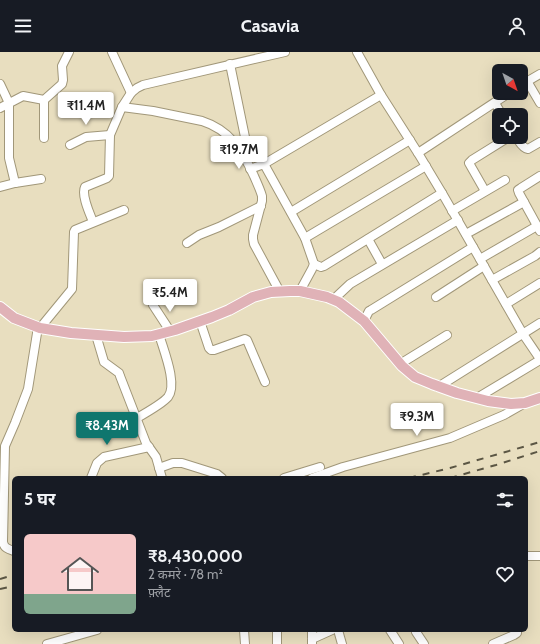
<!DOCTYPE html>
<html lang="hi">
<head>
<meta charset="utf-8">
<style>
  :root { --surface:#171b24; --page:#20242c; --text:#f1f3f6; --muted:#9ea1a6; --accent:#0f766e }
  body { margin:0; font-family:Cabin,"Noto Sans Devanagari",sans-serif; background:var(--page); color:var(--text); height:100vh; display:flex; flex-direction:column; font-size:15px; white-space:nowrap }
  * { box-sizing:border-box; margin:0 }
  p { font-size:13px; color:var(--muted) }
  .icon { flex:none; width:22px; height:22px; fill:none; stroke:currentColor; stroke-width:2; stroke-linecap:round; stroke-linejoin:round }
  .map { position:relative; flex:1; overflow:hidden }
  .panel { position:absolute; left:12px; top:424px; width:516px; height:156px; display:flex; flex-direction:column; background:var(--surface); border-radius:6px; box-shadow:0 4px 16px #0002 }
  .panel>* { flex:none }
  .needle { width:26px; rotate:140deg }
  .buttons { position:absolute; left:492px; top:12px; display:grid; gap:8px }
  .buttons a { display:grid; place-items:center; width:36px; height:36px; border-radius:6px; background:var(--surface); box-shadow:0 4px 16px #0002; font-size:20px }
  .price { position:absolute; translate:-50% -34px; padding:0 9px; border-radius:4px; background:#fff; color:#222; font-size:13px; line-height:26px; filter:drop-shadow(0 1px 2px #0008) }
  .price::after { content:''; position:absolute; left:50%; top:24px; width:12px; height:9px; margin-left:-6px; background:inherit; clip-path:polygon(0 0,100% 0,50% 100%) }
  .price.active { background:var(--accent); color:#fff }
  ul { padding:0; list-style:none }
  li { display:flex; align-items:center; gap:12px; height:100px; padding:0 12px }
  li span { display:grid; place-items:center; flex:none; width:112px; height:80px; border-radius:6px; color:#555 }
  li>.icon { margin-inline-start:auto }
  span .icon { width:48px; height:48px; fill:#fffc; stroke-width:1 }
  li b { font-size:17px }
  h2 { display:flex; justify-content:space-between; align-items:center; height:48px; padding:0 12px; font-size:17px }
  header { display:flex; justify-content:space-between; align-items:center; height:52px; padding:0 12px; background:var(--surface); font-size:18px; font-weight:800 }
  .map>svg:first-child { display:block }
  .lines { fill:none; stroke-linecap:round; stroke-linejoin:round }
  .minor-casing { stroke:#a19779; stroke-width:10 }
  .major-casing { stroke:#fff; stroke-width:12 }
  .minor { stroke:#fff; stroke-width:8 }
  .major { stroke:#e0b2b7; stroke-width:10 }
  .rail { stroke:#5b5644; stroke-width:2; stroke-dasharray:7 7; stroke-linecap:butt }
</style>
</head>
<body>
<header><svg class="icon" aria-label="menu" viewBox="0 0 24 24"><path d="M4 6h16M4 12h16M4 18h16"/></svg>Casavia<svg class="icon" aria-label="person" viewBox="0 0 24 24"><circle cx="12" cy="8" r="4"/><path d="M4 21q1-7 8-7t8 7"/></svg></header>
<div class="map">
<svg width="540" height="592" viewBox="0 0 540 592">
  <rect width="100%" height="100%" fill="#e8debf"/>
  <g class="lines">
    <defs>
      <g id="minor">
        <polyline points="112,0 131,41"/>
        <polyline points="357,0 381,43 418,101 442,141 523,282 540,307"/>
        <polyline points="230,12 246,90 244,94 240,98"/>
        <polyline points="527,29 540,51"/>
        <polyline points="0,32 9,51 9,106 15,131"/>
        <polyline points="521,33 540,22"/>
        <polyline points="44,48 44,86"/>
        <polyline points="495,51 502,63"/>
        <path d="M122,55L153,59L202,69C230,78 242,98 254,124C257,131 260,137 262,144V149L253,183V187L254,192L280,240"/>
        <polyline points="0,56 23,44 44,48 62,32 63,28 62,14 69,0"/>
        <path d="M516,85C519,89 522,96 528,97L540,90"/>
        <polyline points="70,93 86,85 110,83"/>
        <polyline points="418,101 509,41"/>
        <polyline points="264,112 305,186 314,212 312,217 300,239"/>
        <polyline points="250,117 264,112 381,43"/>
        <polyline points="540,124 521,136 518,138 519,141 540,179"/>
        <polyline points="0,135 15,131 41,127"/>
        <polyline points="485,139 469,111 472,108 509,85"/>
        <polyline points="452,159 505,128"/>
        <polyline points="291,160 410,88"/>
        <path d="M93,170C90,162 81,143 85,135L107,126L109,124L110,83L122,55L131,41L137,36L143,33L285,0"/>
        <polyline points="466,182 524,150"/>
        <polyline points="305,186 426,114"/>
        <polyline points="368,187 382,212"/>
        <polyline points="187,191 199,183 219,175 261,154"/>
        <polyline points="480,207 537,174"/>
        <polyline points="314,212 321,215 324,214 442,141"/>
        <polyline points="492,228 535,204 540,200"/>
        <polyline points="436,245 484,214"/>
        <polyline points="333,248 350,232 458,168"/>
        <polyline points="506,252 540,231"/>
        <polyline points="153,253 170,279"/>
        <polyline points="200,269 209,296 211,298 214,298 245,287 247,288 265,330"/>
        <polyline points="364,269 369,259 371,258 473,195"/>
        <polyline points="40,276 72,237 74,180 75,178 124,158"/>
        <polyline points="96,283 104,310 119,321 120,324 146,391 156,405 162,426"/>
        <polyline points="400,312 447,283"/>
        <polyline points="438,335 540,271"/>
        <polyline points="477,346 540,308"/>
        <path d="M137,366C144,362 163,351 168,345C178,332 163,297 159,282"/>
        <polyline points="159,416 173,411 182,411 217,422 222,426"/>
        <polyline points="91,426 97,411 104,405 149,395"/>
        <polyline points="284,426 320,415"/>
        <polyline points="312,426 343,415 450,386 504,363 525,351"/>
        <path d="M14,499C8,497 4,496 3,490L5,394L15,371L28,337L38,275"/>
        <polyline points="526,504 540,504"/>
        <polyline points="244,578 245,592"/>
        <polyline points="277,578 277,592"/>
        <polyline points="312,578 312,591"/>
        <polyline points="338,578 342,592"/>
        <polyline points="390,578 399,592"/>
        <polyline points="416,580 424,592"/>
        <polyline points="312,587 332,578"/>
        <polyline points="47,592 97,578"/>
        <polyline points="493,592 514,583 517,581 517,578"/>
      </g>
      <polyline id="major" points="0,255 14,266 40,276 71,281 124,285 152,284 175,278 212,265 229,258 253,245 271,240 290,239 300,239 327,245 339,250 364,269 402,314 415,325 432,332 457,341 488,349 511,352 525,351 540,346"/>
    </defs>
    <!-- minor casing -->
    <use href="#minor" class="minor-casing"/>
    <!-- major casing -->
    <use href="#major" class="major-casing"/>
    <!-- minor -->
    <use href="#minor" class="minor"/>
    <!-- major -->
    <use href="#major" class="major"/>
    <!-- rail -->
    <g class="rail">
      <polyline points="409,426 450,416 540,390"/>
      <polyline points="450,426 496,413 540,399"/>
      <polyline points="0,527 14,523"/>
      <polyline points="0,537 14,534"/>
    </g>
  </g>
</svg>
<div class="buttons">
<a><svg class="needle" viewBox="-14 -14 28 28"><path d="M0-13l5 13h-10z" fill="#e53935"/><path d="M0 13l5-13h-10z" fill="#9ea1a6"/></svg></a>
<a><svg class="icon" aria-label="locate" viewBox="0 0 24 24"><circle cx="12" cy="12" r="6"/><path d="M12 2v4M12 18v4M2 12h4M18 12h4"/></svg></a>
</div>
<b class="price" style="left:86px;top:74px">₹11.4M</b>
<b class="price" style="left:239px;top:118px">₹19.7M</b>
<b class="price" style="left:170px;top:261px">₹5.4M</b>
<b class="price" style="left:417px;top:385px">₹9.3M</b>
<b class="price active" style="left:107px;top:394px">₹8.43M</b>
<section class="panel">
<h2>5 घर<svg class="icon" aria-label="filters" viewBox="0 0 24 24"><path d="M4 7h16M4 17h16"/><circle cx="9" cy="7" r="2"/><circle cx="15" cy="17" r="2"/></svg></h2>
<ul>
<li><span style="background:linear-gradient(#f6c9c9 75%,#7fa58c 0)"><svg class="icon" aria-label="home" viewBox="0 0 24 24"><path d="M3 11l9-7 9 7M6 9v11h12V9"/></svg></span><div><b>₹8,430,000</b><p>2 कमरे · 78 m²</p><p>फ़्लैट</p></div><svg class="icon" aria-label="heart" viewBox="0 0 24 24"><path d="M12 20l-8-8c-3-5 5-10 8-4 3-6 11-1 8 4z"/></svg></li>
</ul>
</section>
</div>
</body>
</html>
